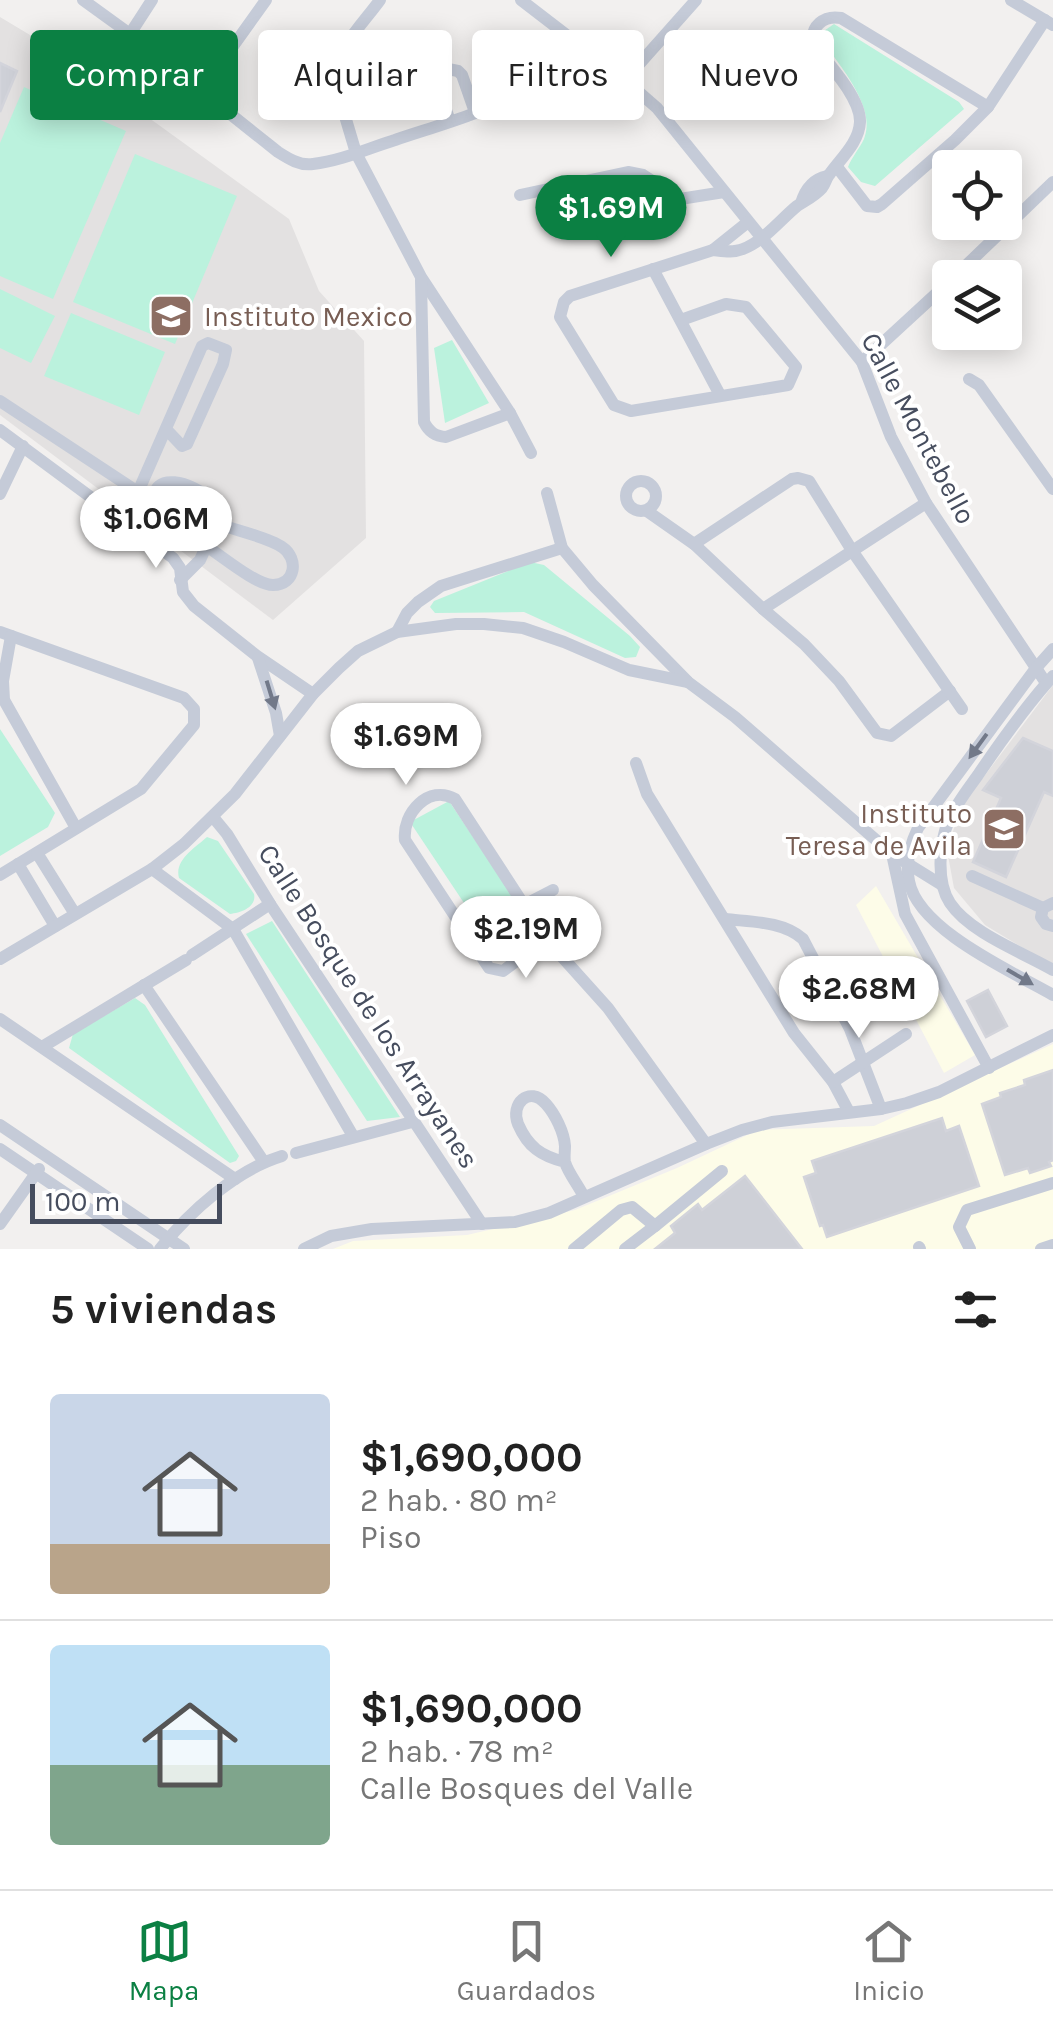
<!DOCTYPE html>
<html lang="es">
<head>
<meta charset="utf-8">
<style>
  :root { --surface:#fff; --page:#f2f2f2; --text:#222; --muted:#767676; --line:#e0e0e0; --accent:#0b8043 }
  body { margin:0; font-family:Karla,sans-serif; background:var(--page); color:var(--text); height:100vh; display:flex; flex-direction:column; font-size:38px; white-space:nowrap }
  * { box-sizing:border-box; margin:0 }
  p { font-size:32px; color:var(--muted) }
  .icon { flex:none; width:55px; height:55px; fill:none; stroke:currentColor; stroke-width:2; stroke-linecap:round; stroke-linejoin:round }
  .map { position:relative; height:1249px; overflow:hidden }
  .panel { display:flex; flex-direction:column; background:var(--surface); flex:1 }
  .panel>* { flex:none }
  .guide { position:absolute; left:30px; top:30px; width:995px; height:90px; display:flex; gap:20px }
  .fabs { position:absolute; left:932px; top:150px; display:grid; gap:20px }
  .fabs a { display:grid; place-items:center; width:90px; height:90px; border-radius:10px; background:var(--surface); box-shadow:0 5px 25px #0003; font-size:50px }
  .scale { position:absolute; left:30px; bottom:25px; width:192px; box-sizing:border-box; padding-left:10px; border:5px solid #464d5e; border-top:0; font-size:28px; line-height:35px; white-space:nowrap; color:#464d5e; -webkit-text-stroke:8px #fff; paint-order:stroke }
  .price { position:absolute; translate:-50% -85px; padding:0 22px; border-radius:35px; background:#fff; color:#222; font-size:32px; line-height:65px; filter:drop-shadow(0 2px 5px #0008) }
  .price::after { content:''; position:absolute; left:50%; top:60px; width:30px; height:22px; margin-left:-15px; background:inherit; clip-path:polygon(0 0,100% 0,50% 100%) }
  .price.active { background:var(--accent); color:#fff }
  ul { padding:0; list-style:none }
  li { display:flex; align-items:center; gap:30px; height:250px; padding:0 50px }
  li+li { border-top:2px solid var(--line) }
  li span { display:grid; place-items:center; flex:none; width:280px; height:200px; border-radius:10px; color:#555 }
  li>.icon { margin-inline-start:auto }
  span .icon { width:120px; height:120px; fill:#fffc; stroke-width:1 }
  li b { font-size:42px }
  h2 { display:flex; justify-content:space-between; align-items:center; height:120px; padding:0 50px; font-size:42px }
  .tag { padding:0 35px; border-radius:10px; background:var(--surface); box-shadow:0 5px 25px #0003; font-size:35px; line-height:90px }
  .tag.active { background:var(--accent); color:#fff }
  .dock { display:flex; justify-content:space-around; align-items:center; height:140px; border-top:2px solid var(--line); background:var(--surface); font-size:28px; color:var(--muted) }
  .dock a { display:grid; justify-items:center; gap:5px }
  .dock .active { color:var(--accent) }
  .map>svg:first-child { display:block }
  .commercial { fill:#fdfce8 }
  .education { fill:#e3e1e1 }
  .green { fill:#bbf2dd }
  .building { fill:#ced0d7; stroke:#d3d4db; stroke-width:2.5 }
  .lines { fill:none; stroke-linecap:round; stroke-linejoin:round }
  .minor { stroke:#c5cbd8; stroke-width:12 }
  .oneway { fill:#727989 }
  .labels { text-anchor:middle; stroke-width:8; stroke-linejoin:round; paint-order:stroke }
  .education-label { font-size:28px; fill:#785e54; stroke:#fff; text-anchor:start }
  .street-label { font-size:28px; fill:#464d5e; stroke:#fff }
</style>
</head>
<body>
<div class="map">
<svg width="1053" height="1249" viewBox="0 0 1053 1249">
  <rect width="100%" height="100%" fill="#f2f0ef"/>
  <!-- commercial -->
  <g class="commercial">
    <polygon points="876,886 975,1055 944,1073 856,905"/>
    <polygon points="1053,1044 1053,1249 333,1249 353,1241 467,1235 575,1210 677,1168 758,1130 874,1126"/>
  </g>
  <!-- education -->
  <g class="education">
    <polygon points="0,17 55,50 289,219 319,291 364,341 366,538 273,620 0,415"/>
    <polygon points="1053,685 1053,966 985,925 954,888 947,850 961,807"/>
  </g>
  <!-- green -->
  <g class="green">
    <path d="M834,24L959,102L964,109L875,186L861,182L848,167C852,157 859,149 864,139C878,107 836,61 818,35Z"/>
    <polygon points="24,87 126,131 53,299 0,276 0,143"/>
    <polygon points="135,154 237,196 175,344 73,302"/>
    <polygon points="0,289 55,316 31,363 0,348"/>
    <polygon points="71,313 165,352 139,415 44,376"/>
    <polygon points="452,340 489,403 445,423 434,348"/>
    <polygon points="530,562 544,565 630,636 640,647 636,657 625,658 524,612 435,613 430,607 434,601"/>
    <polygon points="0,729 55,813 48,827 0,856"/>
    <polygon points="449,801 537,933 500,957 410,822"/>
    <path d="M207,837L218,841L254,894C257,907 241,913 230,914L179,878C174,860 195,848 207,837Z"/>
    <polygon points="272,921 400,1117 367,1121 246,934"/>
    <polygon points="135,998 145,1005 239,1156 236,1161 230,1163 69,1048 73,1034"/>
  </g>
  <!-- building -->
  <g class="building">
    <polygon points="0,63 17,71 0,112"/>
    <polygon points="1023,738 1053,751 1053,796 1044,792 1006,877 973,862 1001,798 983,790"/>
    <polygon points="988,990 1007,1026 986,1037 967,1001"/>
    <polygon points="1053,1070 1053,1160 1049,1162 1051,1166 1030,1173 1028,1168 1005,1175 982,1104 1001,1097 1000,1093 1025,1085 1024,1080"/>
    <polygon points="942,1118 946,1131 959,1126 979,1186 827,1237 823,1225 820,1226 804,1177 816,1173 812,1161"/>
    <polygon points="745,1176 802,1249 655,1249 675,1233 671,1226 698,1204 702,1210"/>
  </g>
  <g class="lines">
    <!-- minor -->
    <g class="minor">
      <path d="M83,0L130,34L278,152C289,159 300,166 313,164C341,161 369,148 395,140C436,126 489,112 525,89C544,78 558,55 572,38"/>
      <path d="M380,0C365,21 336,50 333,76L356,153L421,277L510,413L531,453"/>
      <polyline points="521,0 625,80 657,108 862,362 891,437 926,503 1046,683"/>
      <polyline points="1011,0 1053,25"/>
      <polyline points="130,34 152,0"/>
      <polyline points="625,80 696,0"/>
      <polyline points="201,91 266,0"/>
      <polyline points="450,121 438,88 439,75 448,69 458,71 462,75 475,112"/>
      <polyline points="837,167 867,206 877,207 882,204 955,140 988,107 1045,20"/>
      <polyline points="520,195 628,172 643,175 680,199 724,192"/>
      <path d="M801,203C805,190 813,179 827,176"/>
      <polyline points="713,250 748,222"/>
      <polyline points="653,269 720,395"/>
      <polyline points="953,278 1053,182"/>
      <path d="M421,280L424,422C429,432 435,436 446,437L510,413"/>
      <path d="M681,320L726,304L746,307L796,367L788,385L631,411L614,405L560,317L564,302L570,296L713,250C723,251 733,253 743,249C764,241 780,220 797,206C806,200 815,196 822,188C825,184 826,179 829,175C840,159 859,143 860,122C861,98 827,62 813,44C810,26 824,15 841,18L988,107"/>
      <polyline points="862,362 950,281"/>
      <polyline points="969,379 979,385 1053,489"/>
      <polyline points="0,401 138,492 119,517"/>
      <polyline points="166,429 182,446 187,444 223,364 226,350 208,343 202,346 138,492 211,536 200,560 180,580"/>
      <polyline points="0,430 173,558 180,568 183,592 194,606 257,656 313,694"/>
      <circle cx="641" cy="496" r="15"/>
      <polyline points="547,493 562,548 593,585 688,682 735,717 892,854 942,885"/>
      <polyline points="0,494 23,446"/>
      <path d="M151,500C154,495 155,489 159,486C174,473 217,496 218,513C219,519 216,524 214,529"/>
      <polyline points="647,511 694,544 763,609 804,644 839,681 877,733 891,736 950,691"/>
      <polyline points="694,544 792,479 798,478 809,481 853,552 962,709"/>
      <path d="M206,546C222,556 256,585 273,585C296,585 299,558 282,547C268,537 234,530 216,523"/>
      <polyline points="763,609 926,503"/>
      <polyline points="0,632 184,698 194,709 194,725 141,789 0,875"/>
      <polyline points="397,632 407,613 418,602 441,586 562,548"/>
      <polyline points="11,636 3,681 4,700 76,828"/>
      <path d="M1053,649L1036,668L918,828C910,845 905,862 909,881C918,930 1013,972 1053,995"/>
      <polyline points="258,658 276,713 280,736"/>
      <path d="M1053,676C1026,706 1001,741 978,775C968,789 956,804 949,820C939,843 936,882 950,903C970,933 1022,952 1053,970"/>
      <polyline points="636,763 647,794 794,1033 833,1082 849,1112"/>
      <polyline points="213,817 227,834 270,904 482,1224"/>
      <polyline points="37,853 75,914"/>
      <polyline points="892,854 905,914 989,1068"/>
      <polyline points="18,864 55,926"/>
      <polyline points="152,869 233,929 353,1136"/>
      <polyline points="972,876 1043,908"/>
      <polyline points="1053,903 1043,908 1041,917 1046,924 1053,926"/>
      <polyline points="524,905 553,890"/>
      <path d="M725,919C751,922 783,921 803,939L850,1029L881,1109"/>
      <path d="M546,939L503,971L489,968L405,840C402,813 429,784 455,799L546,939L608,1008L706,1144"/>
      <polyline points="192,955 270,904"/>
      <polyline points="0,959 152,869 184,844 235,794 313,694 339,668 358,651 397,632 456,624 484,624 523,628 564,642 629,670 688,682"/>
      <polyline points="144,985 264,1162"/>
      <polyline points="0,1019 235,1179"/>
      <polyline points="42,1047 186,960"/>
      <polyline points="833,1082 906,1034"/>
      <polyline points="0,1125 184,1249"/>
      <polyline points="0,1149 148,1249"/>
      <polyline points="296,1153 412,1122"/>
      <path d="M565,1162C541,1156 528,1147 518,1124C510,1104 529,1085 546,1104C555,1114 564,1132 565,1146C565,1152 564,1157 565,1162C568,1173 579,1186 584,1197"/>
      <polyline points="0,1224 39,1169"/>
      <polyline points="655,1226 722,1171"/>
      <polyline points="919,1247 920,1249"/>
      <path d="M160,1249C189,1212 236,1170 282,1156"/>
      <polyline points="304,1249 331,1236 372,1229 515,1222 549,1213 706,1144 742,1130 772,1122 881,1109 907,1103 939,1092 1053,1035"/>
      <polyline points="574,1249 621,1210 632,1207 655,1226 625,1249"/>
      <polyline points="970,1249 959,1227 967,1210 1053,1183"/>
      <polyline points="1041,1249 1053,1245"/>
    </g>
  </g>
  <!-- one-way arrows -->
  <defs><path id="oneway-solid" d="M-6-.8H1V-3.2L6.5 0L1 3.2V.8H-6Z" transform="scale(2.5)"/></defs>
  <g class="oneway">
    <use href="#oneway-solid" transform="translate(271 695) rotate(73)"/>
    <use href="#oneway-solid" transform="translate(978 746) rotate(126)"/>
    <use href="#oneway-solid" transform="translate(1020 977) rotate(30)"/>
  </g>
  <!-- icons -->
  <defs>
    <symbol id="school-square" viewBox="-11 -11 22 22"><rect x="-9" y="-9" width="18" height="18" rx="4" fill="#8d6e63" stroke="#fff"/><path d="M0-5L7-2L0 1L-7-2ZM-4 1L0 2.5L4 1V4Q0 6-4 4Z" fill="#fff"/></symbol>
  </defs>
  <g fill-rule="evenodd">
    <use href="#school-square" x="146" y="291" width="50" height="50"/>
    <use href="#school-square" x="979" y="804" width="50" height="50"/>
  </g>
  <g class="labels">
    <!-- education labels -->
    <g class="education-label">
      <text x="204" y="326">Instituto Mexico</text>
      <text x="972" y="823" text-anchor="end">Instituto<tspan x="972" dy="32">Teresa de Avila</tspan></text>
    </g>
    <!-- street labels -->
    <g class="street-label">
      <text transform="translate(919 428) rotate(62)" y="10">Calle Montebello</text>
      <text transform="translate(369 1006) rotate(57)" y="10">Calle Bosque de los Arrayanes</text>
    </g>
  </g>
</svg>
<div class="fabs">
<a><svg class="icon" aria-label="locate" viewBox="0 0 24 24"><circle cx="12" cy="12" r="6"/><path d="M12 2v4M12 18v4M2 12h4M18 12h4"/></svg></a>
<a><svg class="icon" aria-label="layers" viewBox="0 0 24 24"><path d="M12 4l9 5-9 5-9-5zM3 14l9 5 9-5"/></svg></a>
</div>
<div class="scale">100 m</div>
<b class="price active" style="left:611px;top:260px">$1.69M</b>
<b class="price" style="left:156px;top:571px">$1.06M</b>
<b class="price" style="left:406px;top:788px">$1.69M</b>
<b class="price" style="left:526px;top:981px">$2.19M</b>
<b class="price" style="left:859px;top:1041px">$2.68M</b>
<div class="guide">
<a class="tag active">Comprar</a>
<a class="tag">Alquilar</a>
<a class="tag">Filtros</a>
<a class="tag">Nuevo</a>
</div>
</div>
<section class="panel">
<h2>5 viviendas<svg class="icon" aria-label="filters" viewBox="0 0 24 24"><path d="M4 7h16M4 17h16"/><circle cx="9" cy="7" r="2"/><circle cx="15" cy="17" r="2"/></svg></h2>
<ul>
<li><span style="background:linear-gradient(#c9d6e8 75%,#b9a48a 0)"><svg class="icon" aria-label="home" viewBox="0 0 24 24"><path d="M3 11l9-7 9 7M6 9v11h12V9"/></svg></span><div><b>$1,690,000</b><p>2 hab. · 80 m²</p><p>Piso</p></div></li>
<li><span style="background:linear-gradient(#bfe0f5 60%,#7fa58c 0)"><svg class="icon" aria-label="home" viewBox="0 0 24 24"><path d="M3 11l9-7 9 7M6 9v11h12V9"/></svg></span><div><b>$1,690,000</b><p>2 hab. · 78 m²</p><p>Calle Bosques del Valle</p></div></li>
</ul>
</section>
<nav class="dock">
<a class="active"><svg class="icon" aria-label="map" viewBox="0 0 24 24"><path d="M3 6l6-2 6 2 6-2v14l-6 2-6-2-6 2zM9 4v14M15 6v14"/></svg>Mapa</a>
<a><svg class="icon" aria-label="saved" viewBox="0 0 24 24"><path d="M7 4h10v16l-5-4-5 4z"/></svg>Guardados</a>
<a><svg class="icon" aria-label="home" viewBox="0 0 24 24"><path d="M3 11l9-7 9 7M6 9v11h12V9"/></svg>Inicio</a>
</nav>
</body>
</html>
